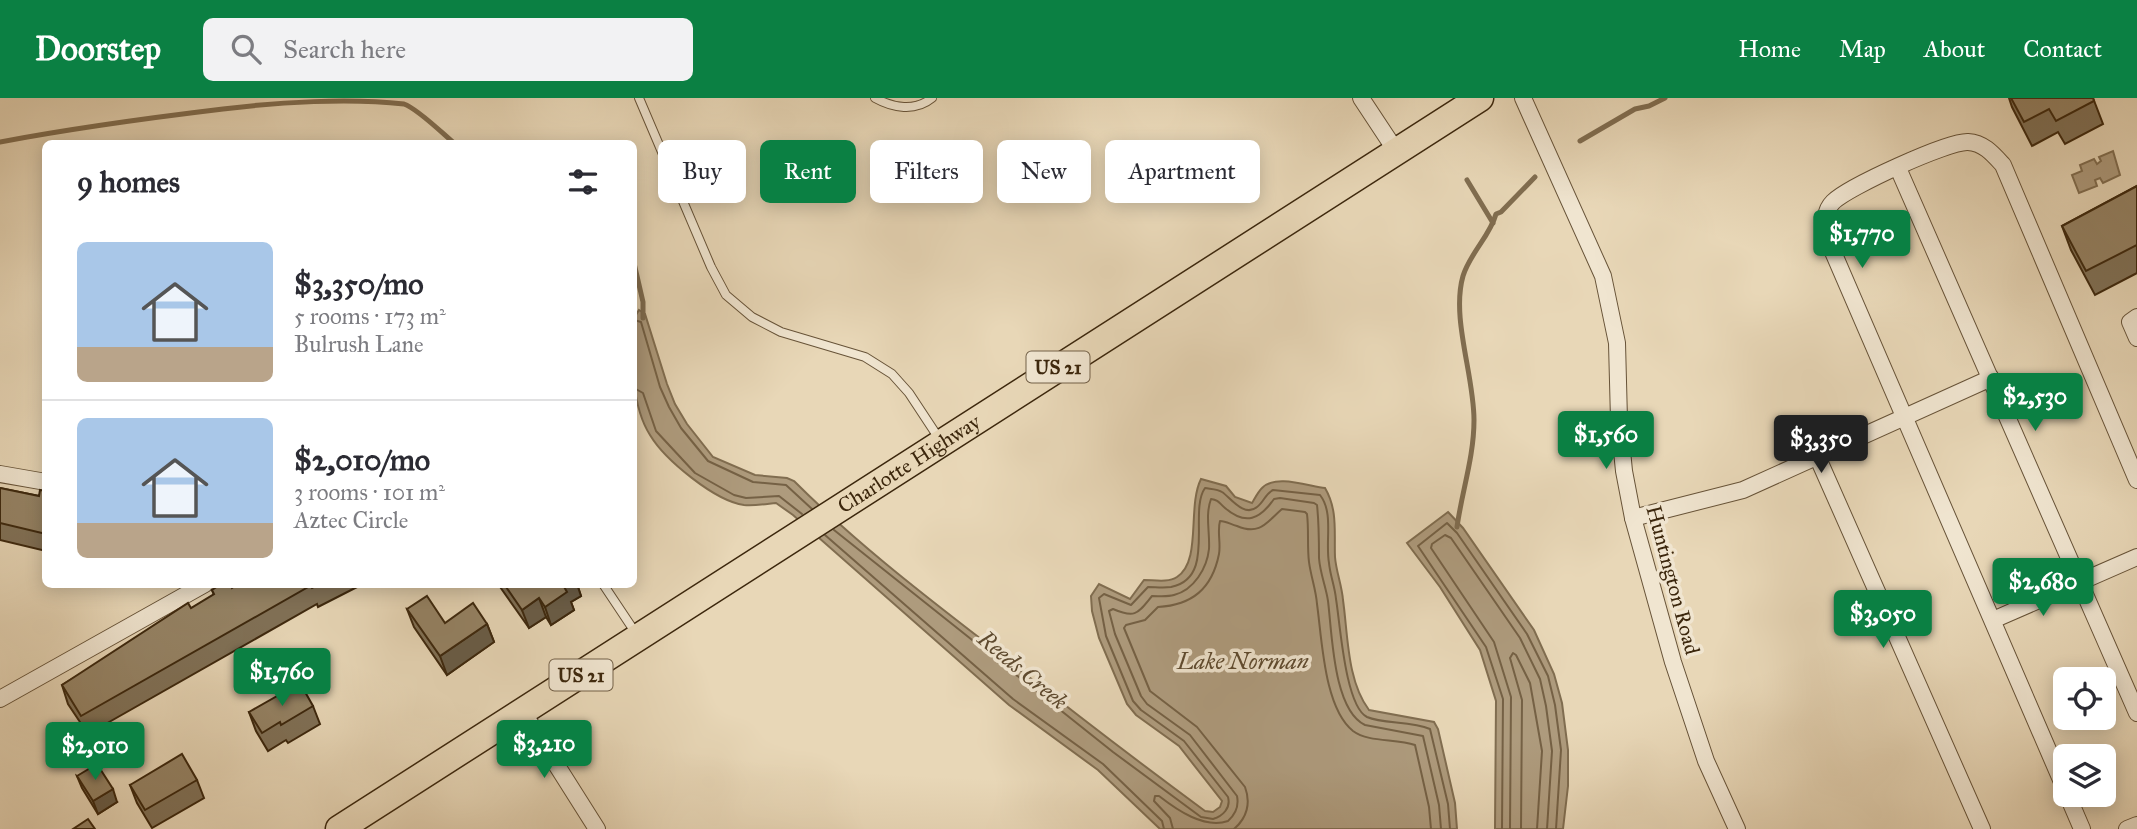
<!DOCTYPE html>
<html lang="en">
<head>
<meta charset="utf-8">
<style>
  :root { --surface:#fff; --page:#f2f2f3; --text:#2b2b33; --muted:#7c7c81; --line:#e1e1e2; --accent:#0b8043 }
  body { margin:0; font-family:"IM FELL Great Primer",serif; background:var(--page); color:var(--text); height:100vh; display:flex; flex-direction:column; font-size:26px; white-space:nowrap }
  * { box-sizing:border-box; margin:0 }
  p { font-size:23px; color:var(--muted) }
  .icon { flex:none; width:38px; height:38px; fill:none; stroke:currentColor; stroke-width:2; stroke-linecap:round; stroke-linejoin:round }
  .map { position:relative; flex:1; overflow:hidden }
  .panel { position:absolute; left:42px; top:42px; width:595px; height:448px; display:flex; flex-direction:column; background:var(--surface); border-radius:10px; box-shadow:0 4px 18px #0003 }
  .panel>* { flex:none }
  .hud { position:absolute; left:658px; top:42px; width:665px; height:63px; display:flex; gap:14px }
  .tools { position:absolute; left:2053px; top:569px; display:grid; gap:14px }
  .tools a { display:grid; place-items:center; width:63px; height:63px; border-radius:10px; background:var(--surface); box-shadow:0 4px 18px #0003; font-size:35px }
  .price { position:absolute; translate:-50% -60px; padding:0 16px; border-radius:7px; background:var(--accent); color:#fff; font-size:23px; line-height:46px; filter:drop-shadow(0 2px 4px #0008) }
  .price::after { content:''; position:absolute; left:50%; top:42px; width:21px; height:16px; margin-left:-10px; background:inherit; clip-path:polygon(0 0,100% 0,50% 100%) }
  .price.on { background:#222; color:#fff }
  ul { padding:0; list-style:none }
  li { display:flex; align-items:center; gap:21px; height:175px; padding:0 35px }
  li+li { border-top:2px solid var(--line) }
  li span { display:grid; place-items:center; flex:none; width:196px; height:140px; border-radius:10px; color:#555 }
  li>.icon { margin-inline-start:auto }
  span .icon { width:84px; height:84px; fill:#fffc; stroke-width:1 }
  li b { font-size:30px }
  h2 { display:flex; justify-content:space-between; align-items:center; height:84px; padding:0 35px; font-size:30px }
  .pill { padding:0 24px; border-radius:10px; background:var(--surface); box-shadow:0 4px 18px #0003; font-size:24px; line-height:63px }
  .pill.on { background:var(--accent); color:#fff }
  header { display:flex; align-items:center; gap:42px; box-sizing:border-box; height:98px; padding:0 35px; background:var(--accent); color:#fff }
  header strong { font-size:33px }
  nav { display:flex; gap:38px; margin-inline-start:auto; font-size:24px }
  .search { width:490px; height:63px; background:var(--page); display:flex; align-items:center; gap:18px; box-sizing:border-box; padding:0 24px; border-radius:10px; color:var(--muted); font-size:26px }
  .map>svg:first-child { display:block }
  .water { fill:#ae9b7d; stroke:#806d50; stroke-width:2 }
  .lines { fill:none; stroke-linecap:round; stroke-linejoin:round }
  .shore { stroke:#756145; stroke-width:2 }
  .stream { stroke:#806d50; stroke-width:5 }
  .lane-casing { stroke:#675338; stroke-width:10 }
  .street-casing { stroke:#675338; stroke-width:18 }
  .primary-casing { stroke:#3c270d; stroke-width:29 }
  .lane { stroke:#f0e5d0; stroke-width:8 }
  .street { stroke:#f0e5d0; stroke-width:16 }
  .primary { stroke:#e8d7b7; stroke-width:26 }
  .wall { fill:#807157; stroke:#3c270d; stroke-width:2 }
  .shaded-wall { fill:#685c47; stroke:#3c270d; stroke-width:2 }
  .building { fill:#958365; stroke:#3c270d; stroke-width:2 }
  .labels { text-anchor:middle; stroke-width:7; stroke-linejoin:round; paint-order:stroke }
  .shield { fill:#f0e5d0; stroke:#726048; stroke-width:2 }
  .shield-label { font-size:19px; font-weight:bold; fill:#3c270d }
  .street-label { font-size:21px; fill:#3c270d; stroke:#f0e5d0 }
  .water-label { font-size:23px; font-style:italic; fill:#5e4a2f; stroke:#f0e5d0 }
</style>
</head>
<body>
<header>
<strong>Doorstep</strong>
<div class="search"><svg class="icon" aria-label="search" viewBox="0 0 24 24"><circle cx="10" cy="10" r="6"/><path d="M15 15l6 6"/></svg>Search here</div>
<nav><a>Home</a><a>Map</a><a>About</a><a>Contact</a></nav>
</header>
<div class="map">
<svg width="2137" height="731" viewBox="0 0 2137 731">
  <rect width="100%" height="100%" fill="#e8d7b7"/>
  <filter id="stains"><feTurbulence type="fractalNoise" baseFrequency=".00286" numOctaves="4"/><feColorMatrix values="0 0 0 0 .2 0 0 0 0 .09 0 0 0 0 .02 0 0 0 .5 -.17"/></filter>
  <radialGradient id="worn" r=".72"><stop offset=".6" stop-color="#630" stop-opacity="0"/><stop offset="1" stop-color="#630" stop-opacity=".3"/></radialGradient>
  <!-- water -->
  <g class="water">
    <polygon points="2113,53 2120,77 2103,85 2100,80 2095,82 2097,88 2079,95 2072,77 2082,73 2080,67 2094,61 2097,66 2101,63 2099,59"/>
    <path d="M639,212L645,216L667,286L675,306L687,326L713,359L755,377L787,380L794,383C852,441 916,491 981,541C1055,600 1129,657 1205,713L1213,714L1220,709L1222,703L1179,648L1136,617L1127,606L1099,540L1092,513L1091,498L1099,486L1130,501L1144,482C1154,482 1168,485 1177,479C1202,463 1187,409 1201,381L1226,388L1235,399L1252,405C1255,400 1258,394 1262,390C1275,376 1308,388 1325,390C1338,412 1334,435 1335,459C1336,473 1342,488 1343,502C1348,537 1347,583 1369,612L1434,624L1438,631L1455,705L1457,731H1160L1098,672L1009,607L793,417L776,405C766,406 754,408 744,407C715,403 665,362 650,337C641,323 636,302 634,285C631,265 634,241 634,220Z"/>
    <polygon points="1448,414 1463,430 1534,532 1554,576 1562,605 1568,652 1568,688 1563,731 1495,731 1496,603 1480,552 1440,489 1407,445"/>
  </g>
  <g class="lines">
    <!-- shore -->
    <g class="shore">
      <polyline points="634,222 641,224 660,289 669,309 681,330 708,363 753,384 786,387 812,411"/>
      <polyline points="634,290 643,295 656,333 695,375 734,397 746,400 779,398 802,416"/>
      <path d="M834,432L1113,654L1201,719L1213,721C1223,718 1231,710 1228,699L1184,643L1141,612L1133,603L1106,538L1099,500L1104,496L1131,507L1148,489C1155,489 1163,490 1171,489C1217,480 1188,414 1205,390C1210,391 1218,391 1222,394C1230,399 1244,420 1257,409C1264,404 1265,396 1273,392L1320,397C1334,415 1325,443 1329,465C1330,477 1335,489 1336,501C1340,524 1345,608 1367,619C1383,626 1411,623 1430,631L1448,706L1450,731"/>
      <polyline points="825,437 1013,601 1103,666 1162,723 1164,731"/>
      <path d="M1173,731L1170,720L1154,703L1155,698H1159C1177,712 1204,731 1228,723C1236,716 1239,708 1237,698L1190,637L1147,606L1141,598L1115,536L1109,513L1113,511C1136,521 1138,515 1152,498C1160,498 1167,499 1174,497C1194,492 1207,470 1209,451C1210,434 1205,417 1211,401C1219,402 1219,405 1225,410C1246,428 1260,421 1274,401L1280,400L1314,405L1317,407C1319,425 1319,442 1319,460C1320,475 1326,489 1328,503C1332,534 1333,612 1365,627L1423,638L1439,707L1441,731"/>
      <path d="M1234,731C1247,720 1251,705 1245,689L1197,629L1150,593L1124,530L1126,527L1145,522L1158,509C1192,507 1212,491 1219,456C1221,445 1217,433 1220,423C1226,423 1230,426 1237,428C1260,438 1267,424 1282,411L1305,414L1307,416C1309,432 1307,448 1309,464C1311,479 1316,492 1317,506C1322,541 1324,610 1353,633C1369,645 1396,640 1415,647L1429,709L1431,731"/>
      <polyline points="1502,731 1503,601 1486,549 1418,448 1447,425 1457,435 1527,536 1548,578 1555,607 1561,652 1556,731"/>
      <polyline points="1510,731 1511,599 1494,544 1431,450 1432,446 1445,437 1451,440 1520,540 1540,581 1546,608 1552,653 1547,731"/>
      <polyline points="1521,731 1522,602 1510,560 1513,555 1516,557 1530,585 1542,653 1537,731"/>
    </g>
    <!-- stream -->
    <g class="stream">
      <polyline points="1580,43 1635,11 1649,8 1665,0"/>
      <path d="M0,44C74,30 148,20 223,11C279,4 349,0 404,6C418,11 442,35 455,46"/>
      <polyline points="1467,82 1493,125"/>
      <polyline points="634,165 643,204 643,220"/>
      <path d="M1457,429C1462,393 1474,359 1474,322C1474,277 1451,220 1463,178C1470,155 1490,138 1496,116L1501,114L1535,79"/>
    </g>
    <defs>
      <g id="lane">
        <polyline points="639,0 711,169 726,197 752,219 781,234 865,259 892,276 909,295 940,342"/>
        <path d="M875,0C893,10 915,14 932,0"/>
        <polyline points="603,486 637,537"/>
      </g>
      <g id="street">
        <polyline points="1361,0 1396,53"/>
        <polyline points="1523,0 1603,178 1617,245 1619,322 1624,373 1633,420 1673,564 1706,663 1737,731"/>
        <polyline points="1898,70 2137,615"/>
        <polyline points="2137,219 2130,224 2137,240"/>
        <polyline points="1817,358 1982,731"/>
        <polyline points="0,376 46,384"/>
        <polyline points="1633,420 1743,392 1991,280"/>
        <polyline points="1993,522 2137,459"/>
        <polyline points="0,601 205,486"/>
        <polyline points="523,614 597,731"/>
        <path d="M2065,691L1827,140C1826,127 1823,114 1833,104C1848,89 1948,43 1968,44C1984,45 1993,56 2003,67L2137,382"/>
        <polyline points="2067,696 2082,731"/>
        <polyline points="2127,731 2137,727"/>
      </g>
      <g id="primary">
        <path id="s1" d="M339,731L1480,0"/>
      </g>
    </defs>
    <!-- lane casing -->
    <use href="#lane" class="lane-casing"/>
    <!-- street casing -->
    <use href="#street" class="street-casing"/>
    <!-- primary casing -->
    <use href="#primary" class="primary-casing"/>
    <!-- lane -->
    <use href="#lane" class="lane"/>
    <!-- street -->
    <use href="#street" class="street"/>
    <!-- primary -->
    <use href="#primary" class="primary"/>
  </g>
  <!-- wall -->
  <g class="wall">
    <polygon points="2009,0 2093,0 2103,26 2065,46 2058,34 2032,48 2012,9"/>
    <polygon points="2137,88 2137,175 2095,197 2071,152 2062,128"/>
    <polygon points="0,390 39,398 46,393 46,453 0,442"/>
    <polygon points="237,486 361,487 318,509 317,506 88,636 68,606 62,587 214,497 212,492 232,490"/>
    <polygon points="498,486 577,486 581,498 571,504 574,512 551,527 546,519 529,530"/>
    <polygon points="407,511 445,525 487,526 494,544 447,577 414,529"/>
    <polygon points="313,608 320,626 288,645 286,642 268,653 256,633 249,614"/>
    <polygon points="77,678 117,704 98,716 82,690"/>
    <polygon points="197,682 204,700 152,730 137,705 130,687"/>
  </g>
  <!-- shaded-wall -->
  <g class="shaded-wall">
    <polygon points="564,486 577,486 581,498 571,504 574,512 551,527 545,509"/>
    <polygon points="539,500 546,519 529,530 522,512"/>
    <polygon points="487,526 494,544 447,577 440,558"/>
    <polygon points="113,691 117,704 98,716 93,703"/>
  </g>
  <!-- building -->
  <g class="building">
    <polygon points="2011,0 2093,0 2094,3 2056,23 2049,11 2024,24"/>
    <polygon points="2137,88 2137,147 2086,173 2062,128"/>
    <polygon points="0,390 39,398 40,392 46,393 46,436 0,425"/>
    <polygon points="221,486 230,486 232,490 237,486 319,486 312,490 310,488 81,618 62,587 188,505 191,510 214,496 212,492"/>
    <polygon points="504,486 564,486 563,487 567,494 545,509 539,500 522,512"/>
    <polygon points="427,498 445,525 473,505 487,526 440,558 407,511"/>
    <polygon points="300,585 313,608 281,627 280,624 262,635 249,614"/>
    <polygon points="182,656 197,682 145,712 130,687"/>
    <polygon points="97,666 113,691 93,703 77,678"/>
    <polygon points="88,721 95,731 73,731"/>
  </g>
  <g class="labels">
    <!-- shield labels -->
    <g class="shield">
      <rect x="1026.5" y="253.5" width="63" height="31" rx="5"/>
      <rect x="549.5" y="561.5" width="63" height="31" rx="5"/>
    </g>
    <g class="shield-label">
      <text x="1058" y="276">US 21</text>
      <text x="581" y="584">US 21</text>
    </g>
    <!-- street labels -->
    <g class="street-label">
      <text dy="7" stroke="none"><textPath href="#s1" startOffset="677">Charlotte Highway</textPath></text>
      <text transform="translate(1673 482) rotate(75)" y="7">Huntington Road</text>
    </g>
    <!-- water labels -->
    <g class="water-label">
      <text x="1243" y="571">Lake Norman</text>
      <text transform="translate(1023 572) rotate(40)" y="8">Reeds Creek</text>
    </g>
  </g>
  <rect width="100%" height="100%" filter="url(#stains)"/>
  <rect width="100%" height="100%" fill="url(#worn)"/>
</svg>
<div class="tools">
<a><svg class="icon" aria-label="locate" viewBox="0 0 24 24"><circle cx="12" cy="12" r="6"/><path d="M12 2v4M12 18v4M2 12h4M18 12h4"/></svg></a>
<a><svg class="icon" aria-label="layers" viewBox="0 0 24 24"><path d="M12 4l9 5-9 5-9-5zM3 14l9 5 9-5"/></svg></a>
</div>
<b class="price" style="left:1862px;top:172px">$1,770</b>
<b class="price" style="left:2035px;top:335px">$2,530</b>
<b class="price" style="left:1606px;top:373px">$1,560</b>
<b class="price on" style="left:1821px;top:377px">$3,350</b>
<b class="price" style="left:2043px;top:520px">$2,680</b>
<b class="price" style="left:1883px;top:552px">$3,050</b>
<b class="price" style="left:282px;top:610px">$1,760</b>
<b class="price" style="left:544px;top:682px">$3,210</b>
<b class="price" style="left:95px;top:684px">$2,010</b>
<div class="hud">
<a class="pill">Buy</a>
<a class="pill on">Rent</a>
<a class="pill">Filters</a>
<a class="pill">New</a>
<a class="pill">Apartment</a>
</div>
<section class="panel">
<h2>9 homes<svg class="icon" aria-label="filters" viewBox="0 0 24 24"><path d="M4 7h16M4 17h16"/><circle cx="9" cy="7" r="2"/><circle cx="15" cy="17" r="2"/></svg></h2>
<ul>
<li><span style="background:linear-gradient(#a9c7e8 75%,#b9a48a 0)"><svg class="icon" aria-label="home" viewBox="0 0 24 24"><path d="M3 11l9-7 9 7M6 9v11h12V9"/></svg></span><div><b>$3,350/mo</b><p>5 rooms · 173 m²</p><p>Bulrush Lane</p></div></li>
<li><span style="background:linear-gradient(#a9c7e8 75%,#b9a48a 0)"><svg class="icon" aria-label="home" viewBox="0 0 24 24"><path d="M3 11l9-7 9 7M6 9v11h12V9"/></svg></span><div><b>$2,010/mo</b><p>3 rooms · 101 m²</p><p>Aztec Circle</p></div></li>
</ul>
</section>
</div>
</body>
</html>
